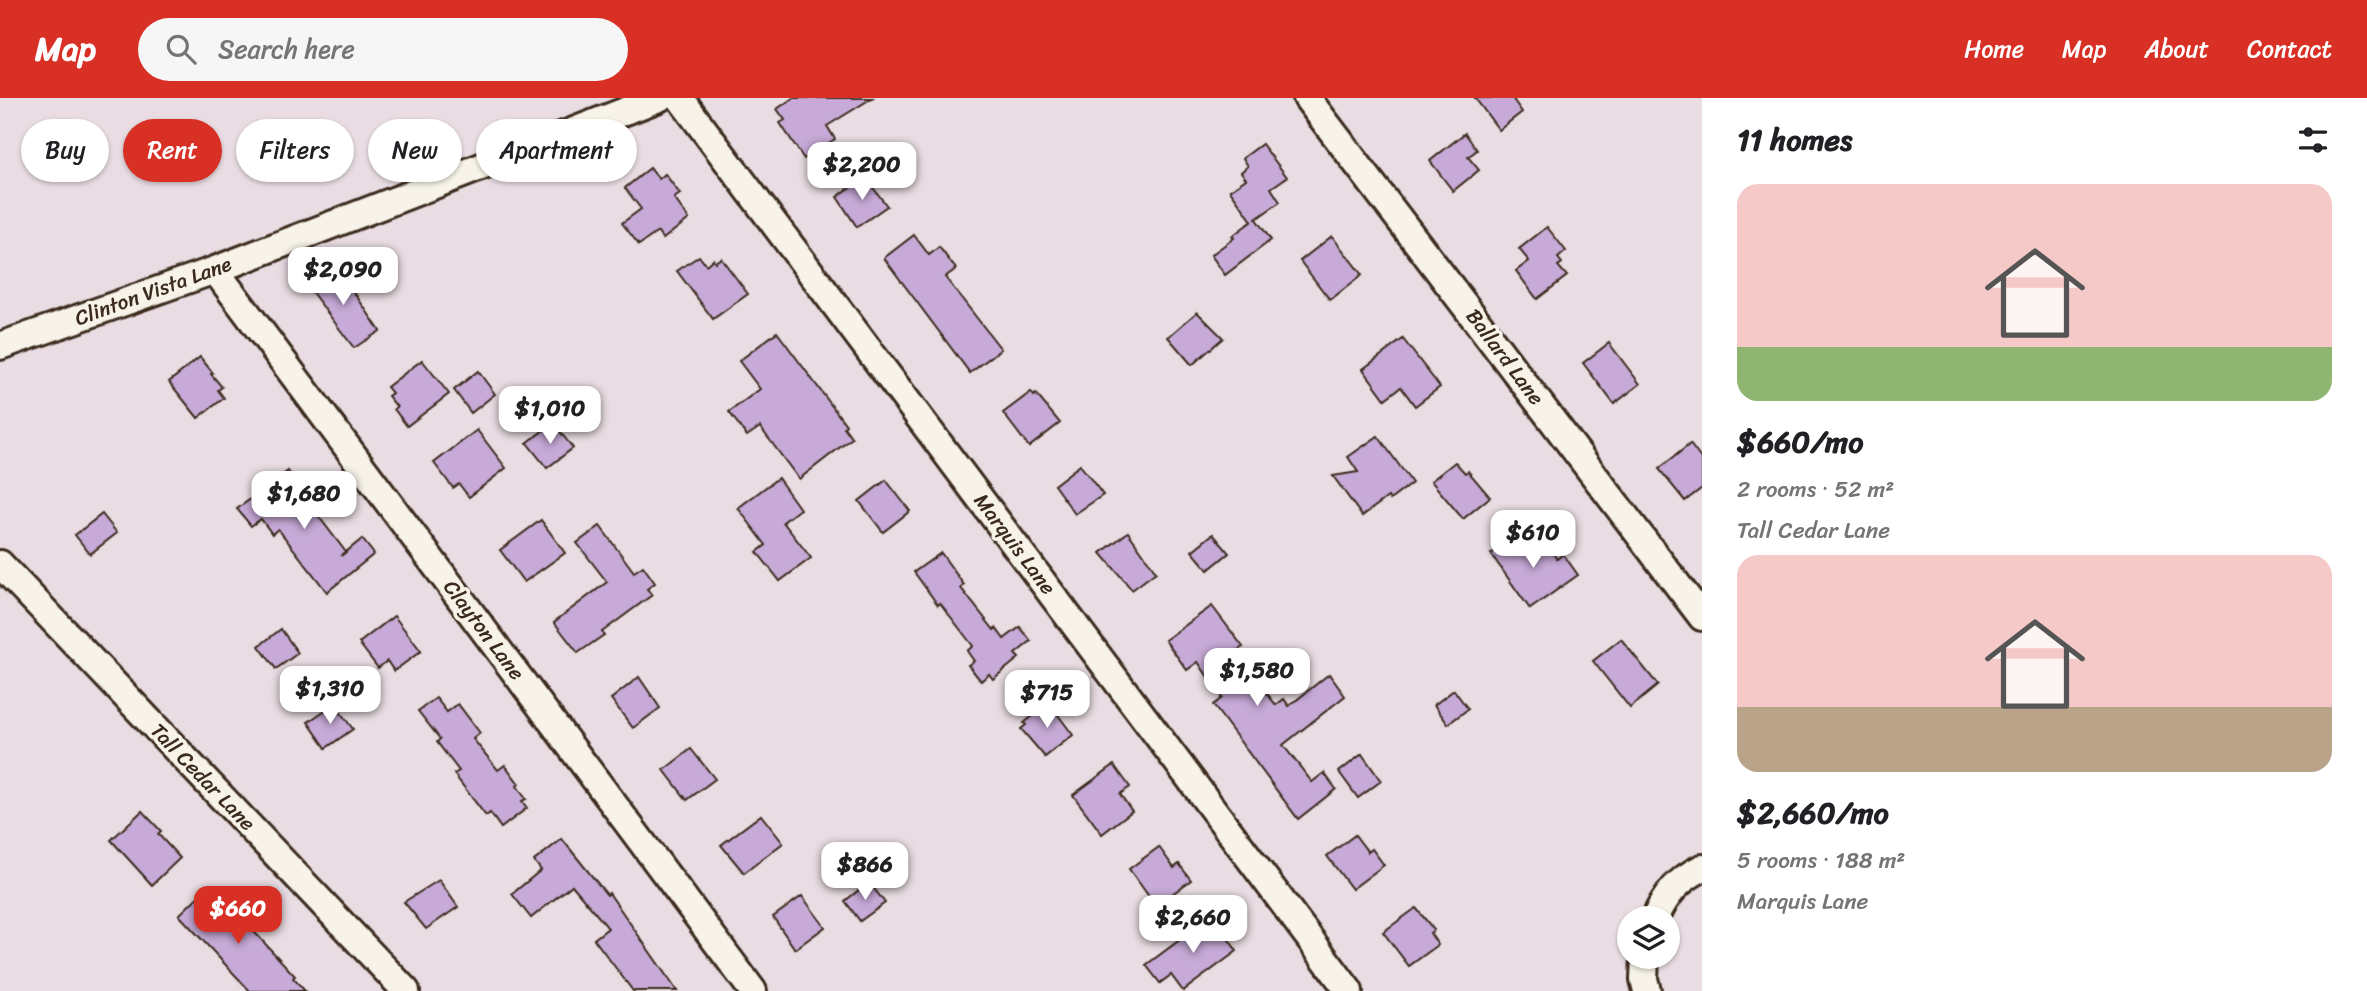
<!DOCTYPE html>
<html lang="en">
<head>
<meta charset="utf-8">
<style>
  :root { --surface:#fff; --page:#f6f6f6; --text:#202124; --muted:#757577; --accent:#d93025 }
  body { margin:0; font-family:Sriracha,sans-serif; background:var(--page); color:var(--text); height:100vh; display:flex; flex-direction:column; font-size:26px; white-space:nowrap }
  * { box-sizing:border-box; margin:0 }
  p { font-size:23px; color:var(--muted) }
  .icon { flex:none; width:38px; height:38px; fill:none; stroke:currentColor; stroke-width:2; stroke-linecap:round; stroke-linejoin:round }
  .map { position:relative; flex:1; overflow:hidden }
  .drawer { display:flex; flex-direction:column; background:var(--surface); width:665px }
  .drawer>* { flex:none }
  .top-card { position:absolute; left:21px; top:21px; width:665px; height:63px; display:flex; gap:14px }
  .controls { position:absolute; left:1617px; top:808px; display:grid; gap:14px }
  .controls a { display:grid; place-items:center; width:63px; height:63px; border-radius:50%; background:var(--surface); box-shadow:0 2px 5px #0004; font-size:35px }
  .price { position:absolute; translate:-50% -60px; padding:0 16px; border-radius:14px; background:#fff; color:#222; font-size:23px; line-height:46px; filter:drop-shadow(0 2px 4px #0008) }
  .price::after { content:''; position:absolute; left:50%; top:42px; width:21px; height:16px; margin-left:-10px; background:inherit; clip-path:polygon(0 0,100% 0,50% 100%) }
  .price.active { background:var(--accent); color:#fff }
  ul { padding:0; list-style:none }
  li { display:grid; align-content:center; gap:14px; height:371px; padding:0 35px }
  li span { display:grid; place-items:center; height:217px; border-radius:21px; color:#555 }
  li>.icon { margin-inline-start:auto }
  span .icon { width:126px; height:126px; fill:#fffc; stroke-width:1 }
  li b { font-size:30px }
  h2 { display:flex; justify-content:space-between; align-items:center; height:84px; padding:0 35px; font-size:30px }
  .pill { padding:0 24px; border-radius:32px; background:var(--surface); box-shadow:0 2px 5px #0004; font-size:24px; line-height:63px }
  .pill.active { background:var(--accent); color:#fff }
  header { display:flex; align-items:center; gap:42px; box-sizing:border-box; height:98px; padding:0 35px; background:var(--accent); color:#fff }
  header strong { font-size:33px }
  nav { display:flex; gap:38px; margin-inline-start:auto; font-size:24px }
  .search { width:490px; height:63px; background:var(--page); display:flex; align-items:center; gap:18px; box-sizing:border-box; padding:0 24px; border-radius:38px; color:var(--muted); font-size:26px }
  main { display:flex; flex:1; min-height:0 }
  .map>svg:first-child { display:block }
  .building { fill:#c7aad7; stroke:#3b2a1e; stroke-width:2 }
  .lines { fill:none; stroke-linecap:round; stroke-linejoin:round }
  .street-casing { stroke:#3b2a1e; stroke-width:32 }
  .street { stroke:#f7f3e8; stroke-width:26 }
  .labels { text-anchor:middle; stroke-width:7; stroke-linejoin:round; paint-order:stroke }
  .street-label { font-size:21px; fill:#3b2a1e; stroke:#f7f3e8 }
</style>
</head>
<body>
<header>
<strong>Map</strong>
<div class="search"><svg class="icon" aria-label="search" viewBox="0 0 24 24"><circle cx="10" cy="10" r="6"/><path d="M15 15l6 6"/></svg>Search here</div>
<nav><a>Home</a><a>Map</a><a>About</a><a>Contact</a></nav>
</header>
<main>
<div class="map">
<svg width="1702" height="893" viewBox="0 0 1702 893">
  <rect width="100%" height="100%" fill="#e9dde3"/>
  <filter id="ink" filterUnits="userSpaceOnUse"><feTurbulence type="fractalNoise" baseFrequency=".0143" numOctaves="2"/><feDisplacementMap in="SourceGraphic" scale="14" xChannelSelector="R" yChannelSelector="G"/><feConvolveMatrix kernelMatrix="1 2 1 2 8 2 1 2 1" color-interpolation-filters="sRGB"/></filter>
  <g filter="url(#ink)">
    <!-- building -->
    <g class="building">
      <polygon points="793,0 872,0 827,28 835,41 804,61 780,25 785,22 777,11"/>
      <polygon points="1475,0 1512,0 1522,14 1499,32"/>
      <polygon points="1465,35 1477,52 1468,59 1479,72 1453,93 1430,63"/>
      <polygon points="1262,46 1287,79 1271,90 1280,104 1256,121 1271,142 1225,177 1211,157 1234,140 1232,138 1252,123 1230,92 1246,81 1241,74 1248,68 1243,60"/>
      <polygon points="650,70 659,81 665,76 680,96 674,100 689,121 663,141 658,134 639,147 622,125 641,111 625,90"/>
      <polygon points="865,79 887,108 857,129 837,99"/>
      <polygon points="1547,129 1566,153 1558,160 1562,165 1558,168 1567,178 1537,201 1516,173 1529,163 1519,151"/>
      <polygon points="914,137 929,157 939,149 956,171 945,179 1001,251 970,275 884,160"/>
      <polygon points="1332,138 1362,177 1330,202 1300,163"/>
      <polygon points="699,158 706,167 713,161 715,164 721,160 748,196 713,221 677,173"/>
      <polygon points="332,167 346,189 349,187 380,233 354,250 305,185"/>
      <polygon points="1197,214 1223,240 1192,267 1168,239"/>
      <polygon points="777,234 846,327 844,329 852,340 799,381 760,329 747,338 729,314 760,291 739,263"/>
      <polygon points="1403,241 1440,289 1415,308 1401,289 1385,301 1363,271"/>
      <polygon points="1609,245 1640,286 1614,306 1583,265"/>
      <polygon points="200,259 213,275 211,276 222,289 218,292 224,300 198,320 169,284"/>
      <polygon points="422,262 449,296 407,328 394,311 397,309 388,298 392,295 387,289"/>
      <polygon points="478,273 495,296 471,315 454,292"/>
      <polygon points="1031,294 1034,298 1036,296 1060,325 1029,349 1003,315"/>
      <polygon points="553,325 573,350 547,370 527,345"/>
      <polygon points="477,332 506,370 469,399 459,386 453,390 434,365"/>
      <polygon points="1378,338 1412,385 1390,402 1388,399 1362,418 1333,378 1358,374 1348,359"/>
      <polygon points="1690,346 1702,362 1702,390 1685,403 1659,371"/>
      <polygon points="1455,364 1465,375 1468,373 1490,399 1463,421 1431,383"/>
      <polygon points="1080,367 1103,397 1075,416 1054,387"/>
      <polygon points="288,373 312,406 310,407 345,453 341,458 362,441 374,456 327,494 278,431 272,436 261,421 251,428 237,411"/>
      <polygon points="778,380 800,411 783,424 811,460 780,483 757,454 766,447 738,410"/>
      <polygon points="886,382 910,413 883,434 859,403"/>
      <polygon points="102,416 117,435 90,456 75,437"/>
      <polygon points="541,422 565,455 524,484 500,452"/>
      <polygon points="600,428 634,474 643,468 655,485 647,491 652,497 602,534 604,537 578,555 554,524 607,484 577,445"/>
      <polygon points="1128,434 1156,474 1132,492 1101,455"/>
      <polygon points="1521,435 1535,455 1547,447 1557,461 1563,456 1578,477 1530,511 1491,456"/>
      <polygon points="1213,436 1229,455 1208,472 1192,453"/>
      <polygon points="941,455 964,487 961,490 994,532 996,530 1004,541 1020,529 1031,543 1015,556 1019,560 993,581 989,576 981,583 968,567 974,563 967,553 973,548 940,505 938,507 914,474"/>
      <polygon points="1212,508 1243,549 1235,554 1276,607 1284,601 1289,608 1329,576 1345,598 1283,647 1312,684 1324,675 1336,691 1298,721 1213,607 1222,600 1198,564 1187,572 1165,542"/>
      <polygon points="394,518 421,553 394,573 387,563 378,570 359,545"/>
      <polygon points="281,531 298,555 276,571 259,548"/>
      <polygon points="1621,541 1658,587 1630,610 1593,563"/>
      <polygon points="639,579 660,610 633,630 611,601"/>
      <polygon points="1454,592 1468,611 1448,626 1434,607"/>
      <polygon points="436,600 447,614 458,606 480,635 473,641 498,672 505,667 519,686 517,688 526,701 522,703 527,710 501,730 490,715 486,718 454,676 459,673 437,644 440,641 418,613"/>
      <polygon points="1049,605 1073,637 1045,659 1021,631 1026,627 1024,625"/>
      <polygon points="334,606 353,631 326,650 308,624"/>
      <polygon points="691,651 715,681 687,702 664,672"/>
      <polygon points="1362,656 1381,683 1358,700 1339,674"/>
      <polygon points="1114,667 1130,689 1120,696 1132,713 1102,736 1073,697"/>
      <polygon points="142,713 161,733 158,736 180,760 152,787 111,742"/>
      <polygon points="761,717 783,745 744,775 721,747"/>
      <polygon points="1355,737 1368,754 1372,751 1384,767 1352,791 1327,758"/>
      <polygon points="562,741 607,797 609,795 677,893 633,893 594,841 608,830 572,787 531,820 512,796 541,772 534,763"/>
      <polygon points="1159,749 1174,770 1179,766 1191,782 1156,808 1129,771"/>
      <polygon points="439,782 458,809 426,831 404,804"/>
      <polygon points="869,784 885,805 860,823 845,803"/>
      <polygon points="207,790 230,814 233,811 295,878 293,880 305,893 250,893 179,817"/>
      <polygon points="802,798 825,829 795,851 773,819"/>
      <polygon points="1416,810 1434,832 1430,835 1438,847 1409,868 1383,834"/>
      <polygon points="1212,818 1237,853 1183,893 1171,877 1160,885 1146,867"/>
    </g>
    <g class="lines">
      <defs>
        <g id="street">
          <polyline points="680,0 1349,893"/>
          <polyline points="1307,0 1702,519"/>
          <polyline points="215,172 753,893"/>
          <polyline points="0,248 215,172 659,0"/>
          <polyline points="0,466 406,893"/>
          <path d="M1655,821C1665,797 1679,781 1702,770"/>
          <polyline points="1645,859 1644,881 1647,893"/>
        </g>
      </defs>
      <!-- street casing -->
      <use href="#street" class="street-casing"/>
      <!-- street -->
      <use href="#street" class="street"/>
    </g>
  </g>
  <g class="labels">
    <!-- street labels -->
    <g class="street-label">
      <text transform="translate(153 193) rotate(-20)" y="7">Clinton Vista Lane</text>
      <text transform="translate(1505 259) rotate(53)" y="7">Ballard Lane</text>
      <text transform="translate(1015 446) rotate(53)" y="7">Marquis Lane</text>
      <text transform="translate(484 532) rotate(53)" y="7">Clayton Lane</text>
      <text transform="translate(203 679) rotate(46)" y="7">Tall Cedar Lane</text>
    </g>
  </g>
</svg>
<div class="controls">
<a><svg class="icon" aria-label="layers" viewBox="0 0 24 24"><path d="M12 4l9 5-9 5-9-5zM3 14l9 5 9-5"/></svg></a>
</div>
<b class="price" style="left:862px;top:104px">$2,200</b>
<b class="price" style="left:343px;top:209px">$2,090</b>
<b class="price" style="left:550px;top:348px">$1,010</b>
<b class="price" style="left:304px;top:433px">$1,680</b>
<b class="price" style="left:1533px;top:472px">$610</b>
<b class="price" style="left:1257px;top:610px">$1,580</b>
<b class="price" style="left:330px;top:628px">$1,310</b>
<b class="price" style="left:1047px;top:632px">$715</b>
<b class="price" style="left:865px;top:804px">$866</b>
<b class="price active" style="left:238px;top:848px">$660</b>
<b class="price" style="left:1193px;top:857px">$2,660</b>
<div class="top-card">
<a class="pill">Buy</a>
<a class="pill active">Rent</a>
<a class="pill">Filters</a>
<a class="pill">New</a>
<a class="pill">Apartment</a>
</div>
</div>
<section class="drawer">
<h2>11 homes<svg class="icon" aria-label="filters" viewBox="0 0 24 24"><path d="M4 7h16M4 17h16"/><circle cx="9" cy="7" r="2"/><circle cx="15" cy="17" r="2"/></svg></h2>
<ul>
<li><span style="background:linear-gradient(#f6c9c9 75%,#8fb573 0)"><svg class="icon" aria-label="home" viewBox="0 0 24 24"><path d="M3 11l9-7 9 7M6 9v11h12V9"/></svg></span><div><b>$660/mo</b><p>2 rooms · 52 m²</p><p>Tall Cedar Lane</p></div></li>
<li><span style="background:linear-gradient(#f6c9c9 70%,#b9a48a 0)"><svg class="icon" aria-label="home" viewBox="0 0 24 24"><path d="M3 11l9-7 9 7M6 9v11h12V9"/></svg></span><div><b>$2,660/mo</b><p>5 rooms · 188 m²</p><p>Marquis Lane</p></div></li>
</ul>
</section>
</main>
</body>
</html>
